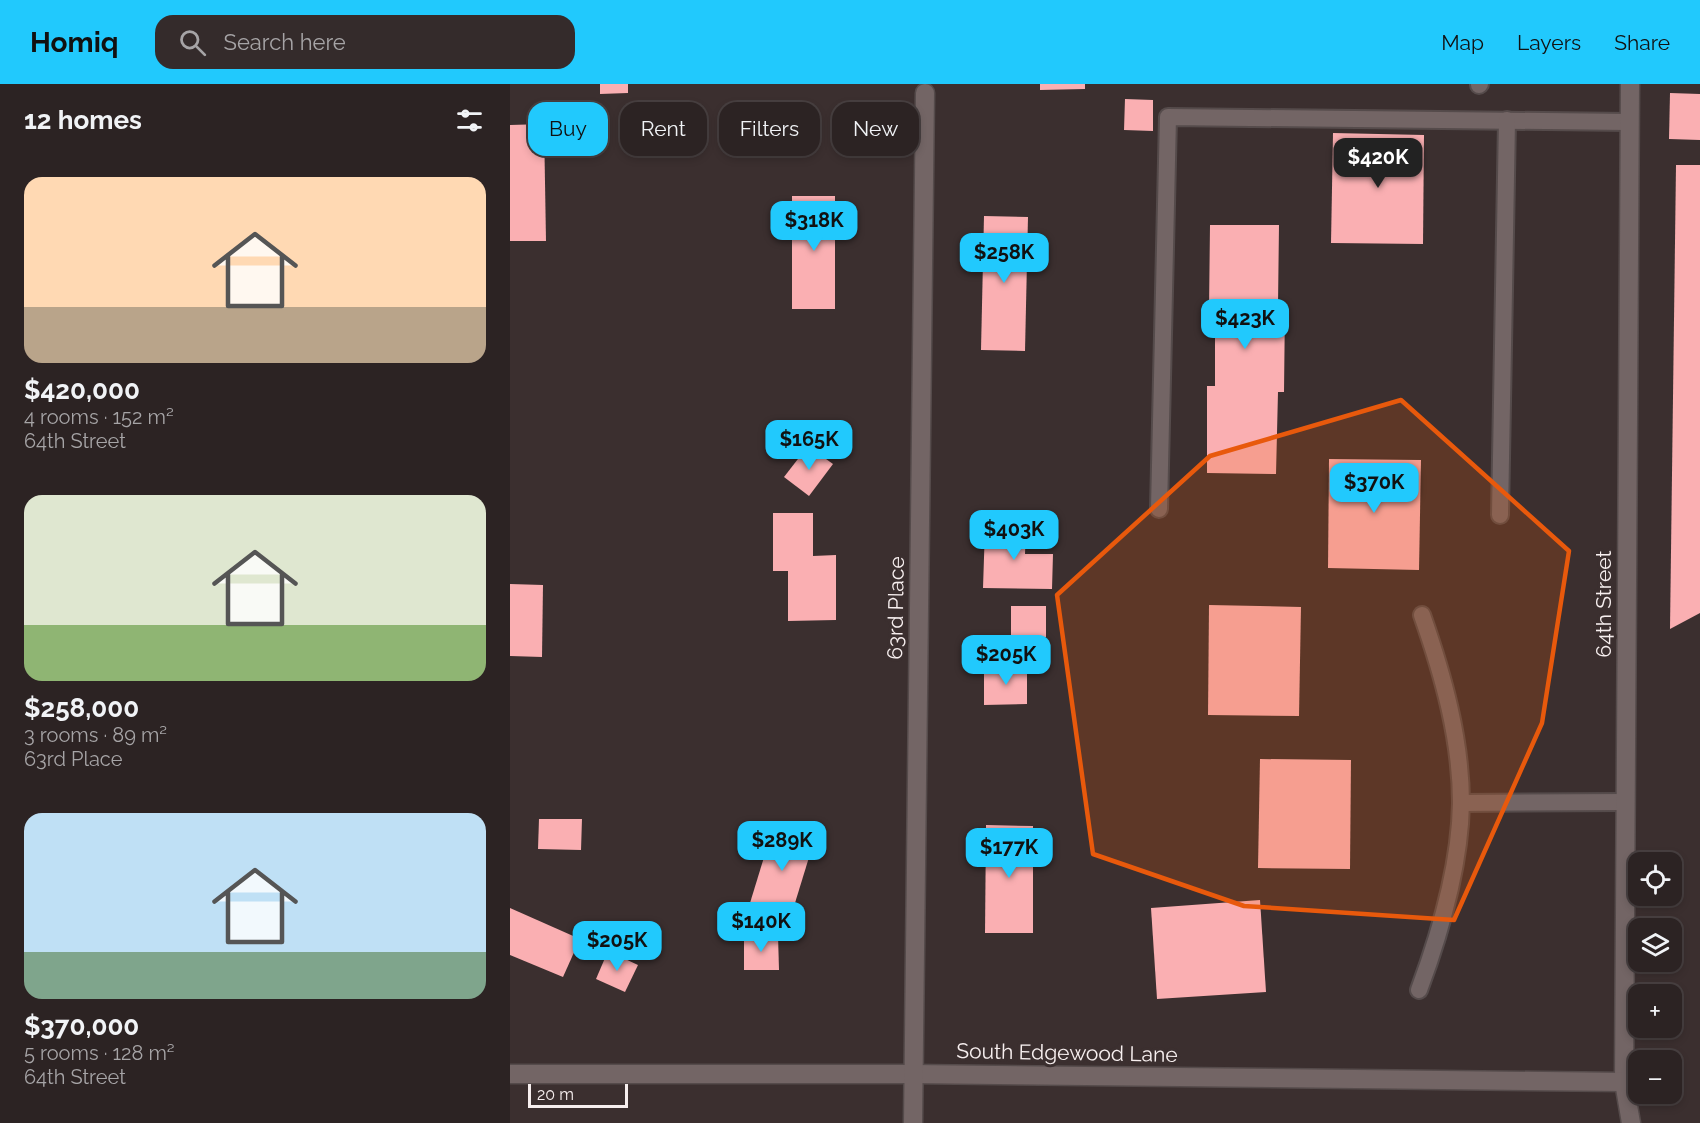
<!DOCTYPE html>
<html lang="en">
<head>
<meta charset="utf-8">
<style>
  :root { --surface:#2c2323; --page:#342b2b; --text:#f1f3f6; --muted:#a6a4a6; --line:#484041; --accent:#21c9fd }
  body { margin:0; font-family:Raleway,sans-serif; background:var(--page); color:var(--text); height:100vh; display:flex; flex-direction:column; font-size:22px; white-space:nowrap }
  * { box-sizing:border-box; margin:0 }
  p { font-size:20px; color:var(--muted) }
  .icon { flex:none; width:33px; height:33px; fill:none; stroke:currentColor; stroke-width:2; stroke-linecap:round; stroke-linejoin:round }
  .map { position:relative; flex:1; overflow:hidden }
  .panel { display:flex; flex-direction:column; background:var(--surface); width:510px }
  .panel>* { flex:none }
  .hud { position:absolute; left:18px; top:18px; width:570px; height:54px; display:flex; gap:12px }
  .fabs { position:absolute; left:1118px; top:768px; display:grid; gap:12px }
  .fabs a { display:grid; place-items:center; width:54px; height:54px; border-radius:12px; background:var(--surface); box-shadow:0 3px 9px #0003,0 0 0 2px var(--line); font-size:30px }
  .scale { position:absolute; left:18px; bottom:15px; width:100px; box-sizing:border-box; padding-left:6px; border:3px solid #f7efef; border-top:0; font-size:16px; line-height:21px; white-space:nowrap; color:#f7efef; -webkit-text-stroke:4px #3b2f2f; paint-order:stroke }
  .price { position:absolute; translate:-50% -51px; padding:0 14px; border-radius:12px; background:var(--accent); color:#111; font-size:20px; line-height:39px; filter:drop-shadow(0 2px 3px #0008) }
  .price::after { content:''; position:absolute; left:50%; top:36px; width:18px; height:14px; margin-left:-9px; background:inherit; clip-path:polygon(0 0,100% 0,50% 100%) }
  .price.on { background:#222; color:#fff }
  ul { padding:0; list-style:none }
  li { display:grid; align-content:center; gap:12px; height:318px; padding:0 24px }
  li span { display:grid; place-items:center; height:186px; border-radius:18px; color:#555 }
  li>.icon { margin-inline-start:auto }
  span .icon { width:108px; height:108px; fill:#fffc; stroke-width:1 }
  li b { font-size:26px }
  h2 { display:flex; justify-content:space-between; align-items:center; height:72px; padding:0 24px; font-size:26px }
  .chip { padding:0 21px; border-radius:18px; background:var(--surface); box-shadow:0 3px 9px #0003,0 0 0 2px var(--line); font-size:21px; line-height:54px }
  .chip.on { background:var(--accent); color:#111 }
  header { display:flex; align-items:center; gap:36px; box-sizing:border-box; height:84px; padding:0 30px; background:var(--accent); color:#111 }
  header strong { font-size:28px }
  nav { display:flex; gap:33px; margin-inline-start:auto; font-size:21px }
  .search { width:420px; height:54px; background:var(--page); display:flex; align-items:center; gap:15px; box-sizing:border-box; padding:0 21px; border-radius:18px; color:var(--muted); font-size:22px }
  main { display:flex; flex:1; min-height:0 }
  .map>svg:first-child { display:block }
  .building { fill:#faafb2 }
  .lines { fill:none; stroke-linecap:round; stroke-linejoin:round }
  .service-casing { stroke:#554b4b; stroke-width:20 }
  .minor-casing { stroke:#554b4b; stroke-width:21 }
  .service { stroke:#736565; stroke-width:16 }
  .minor { stroke:#736565; stroke-width:18 }
  .marked { fill:#e8590c; fill-opacity:0.2; stroke:#e8590c; stroke-width:4.5; stroke-linejoin:round }
  .labels { text-anchor:middle; stroke-width:6; stroke-linejoin:round; paint-order:stroke }
  .street-label { font-size:21px; fill:#f7efef; stroke:#3b2f2f }
</style>
</head>
<body>
<header>
<strong>Homiq</strong>
<div class="search"><svg class="icon" aria-label="search" viewBox="0 0 24 24"><circle cx="10" cy="10" r="6"/><path d="M15 15l6 6"/></svg>Search here</div>
<nav><a>Map</a><a>Layers</a><a>Share</a></nav>
</header>
<main>
<section class="panel">
<h2>12 homes<svg class="icon" aria-label="filters" viewBox="0 0 24 24"><path d="M4 7h16M4 17h16"/><circle cx="9" cy="7" r="2"/><circle cx="15" cy="17" r="2"/></svg></h2>
<ul>
<li><span style="background:linear-gradient(#ffd9b3 70%,#b9a48a 0)"><svg class="icon" aria-label="home" viewBox="0 0 24 24"><path d="M3 11l9-7 9 7M6 9v11h12V9"/></svg></span><div><b>$420,000</b><p>4 rooms · 152 m²</p><p>64th Street</p></div></li>
<li><span style="background:linear-gradient(#dfe7d0 70%,#8fb573 0)"><svg class="icon" aria-label="home" viewBox="0 0 24 24"><path d="M3 11l9-7 9 7M6 9v11h12V9"/></svg></span><div><b>$258,000</b><p>3 rooms · 89 m²</p><p>63rd Place</p></div></li>
<li><span style="background:linear-gradient(#bfe0f5 75%,#7fa58c 0)"><svg class="icon" aria-label="home" viewBox="0 0 24 24"><path d="M3 11l9-7 9 7M6 9v11h12V9"/></svg></span><div><b>$370,000</b><p>5 rooms · 128 m²</p><p>64th Street</p></div></li>
</ul>
</section>
<div class="map">
<svg width="1190" height="1039" viewBox="0 0 1190 1039">
  <rect width="100%" height="100%" fill="#3b2f2f"/>
  <!-- building -->
  <g class="building">
    <polygon points="90,0 118,0 118,9 90,10"/>
    <polygon points="530,0 575,0 575,5 530,6"/>
    <polygon points="1160,9 1190,10 1190,56 1159,55"/>
    <polygon points="615,15 643,16 643,47 614,46"/>
    <polygon points="256,39 257,72 227,73 226,40"/>
    <polygon points="34,40 36,157 0,157 0,41"/>
    <polygon points="823,49 914,51 913,160 821,159"/>
    <polygon points="1166,81 1190,81 1190,529 1160,545"/>
    <rect x="282" y="112" width="43" height="113"/>
    <polygon points="474,132 518,133 515,267 471,266"/>
    <polygon points="700,141 769,141 768,221 775,221 774,308 768,308 766,390 697,389 697,302 705,302 705,226 699,226"/>
    <polygon points="298,362 323,380 299,412 274,393"/>
    <polygon points="819,375 911,376 909,486 818,484"/>
    <polygon points="263,429 303,429 303,472 326,471 326,536 278,537 278,487 263,487"/>
    <polygon points="475,443 516,443 515,470 543,470 542,505 473,504"/>
    <polygon points="0,500 33,501 32,573 0,572"/>
    <polygon points="699,521 791,523 789,632 698,631"/>
    <rect x="501" y="522" width="35" height="31"/>
    <polygon points="517,584 517,620 474,621 474,585"/>
    <polygon points="750,675 841,676 840,785 748,784"/>
    <polygon points="29,735 72,735 71,766 28,765"/>
    <polygon points="476,741 523,742 523,849 475,849"/>
    <polygon points="263,744 304,757 281,832 240,819"/>
    <polygon points="750,816 756,908 647,915 641,824"/>
    <polygon points="0,824 70,855 53,893 0,871"/>
    <polygon points="234,851 268,851 269,886 234,886"/>
    <polygon points="98,867 128,881 115,908 86,895"/>
  </g>
  <g class="lines">
    <defs>
      <g id="service">
        <polyline points="969,1 970,0"/>
        <polyline points="649,425 658,33 1119,38"/>
        <polyline points="990,431 997,36"/>
        <polyline points="951,719 1115,718"/>
        <path d="M909,906C931,847 950,782 951,719C951,655 933,591 912,531"/>
      </g>
      <g id="minor">
        <polyline points="1120,0 1114,998 1121,1039"/>
        <polyline points="0,990 403,990 1114,998"/>
        <polyline points="403,1039 415,9"/>
      </g>
    </defs>
    <!-- service casing -->
    <use href="#service" class="service-casing"/>
    <!-- minor casing -->
    <use href="#minor" class="minor-casing"/>
    <!-- service -->
    <use href="#service" class="service"/>
    <!-- minor -->
    <use href="#minor" class="minor"/>
  </g>
  <!-- marked area -->
  <path class="marked" d="M891,316L1059,467L1032,639L944,836L734,822L583,770L547,511L700,372Z"/>
  <g class="labels">
    <!-- street labels -->
    <g class="street-label">
      <text transform="translate(1094 520) rotate(-90)" y="7">64th Street</text>
      <text transform="translate(386 524) rotate(-89)" y="7">63rd Place</text>
      <text transform="translate(557 969) rotate(1)" y="7">South Edgewood Lane</text>
    </g>
  </g>
</svg>
<div class="fabs">
<a><svg class="icon" aria-label="locate" viewBox="0 0 24 24"><circle cx="12" cy="12" r="6"/><path d="M12 2v4M12 18v4M2 12h4M18 12h4"/></svg></a>
<a><svg class="icon" aria-label="layers" viewBox="0 0 24 24"><path d="M12 4l9 5-9 5-9-5zM3 14l9 5 9-5"/></svg></a>
<a>+</a>
<a>−</a>
</div>
<div class="scale">20 m</div>
<b class="price on" style="left:868px;top:105px">$420K</b>
<b class="price" style="left:304px;top:168px">$318K</b>
<b class="price" style="left:494px;top:200px">$258K</b>
<b class="price" style="left:735px;top:266px">$423K</b>
<b class="price" style="left:299px;top:387px">$165K</b>
<b class="price" style="left:864px;top:430px">$370K</b>
<b class="price" style="left:504px;top:477px">$403K</b>
<b class="price" style="left:496px;top:602px">$205K</b>
<b class="price" style="left:272px;top:788px">$289K</b>
<b class="price" style="left:499px;top:795px">$177K</b>
<b class="price" style="left:251px;top:869px">$140K</b>
<b class="price" style="left:107px;top:888px">$205K</b>
<div class="hud">
<a class="chip on">Buy</a>
<a class="chip">Rent</a>
<a class="chip">Filters</a>
<a class="chip">New</a>
</div>
</div>
</main>
</body>
</html>
